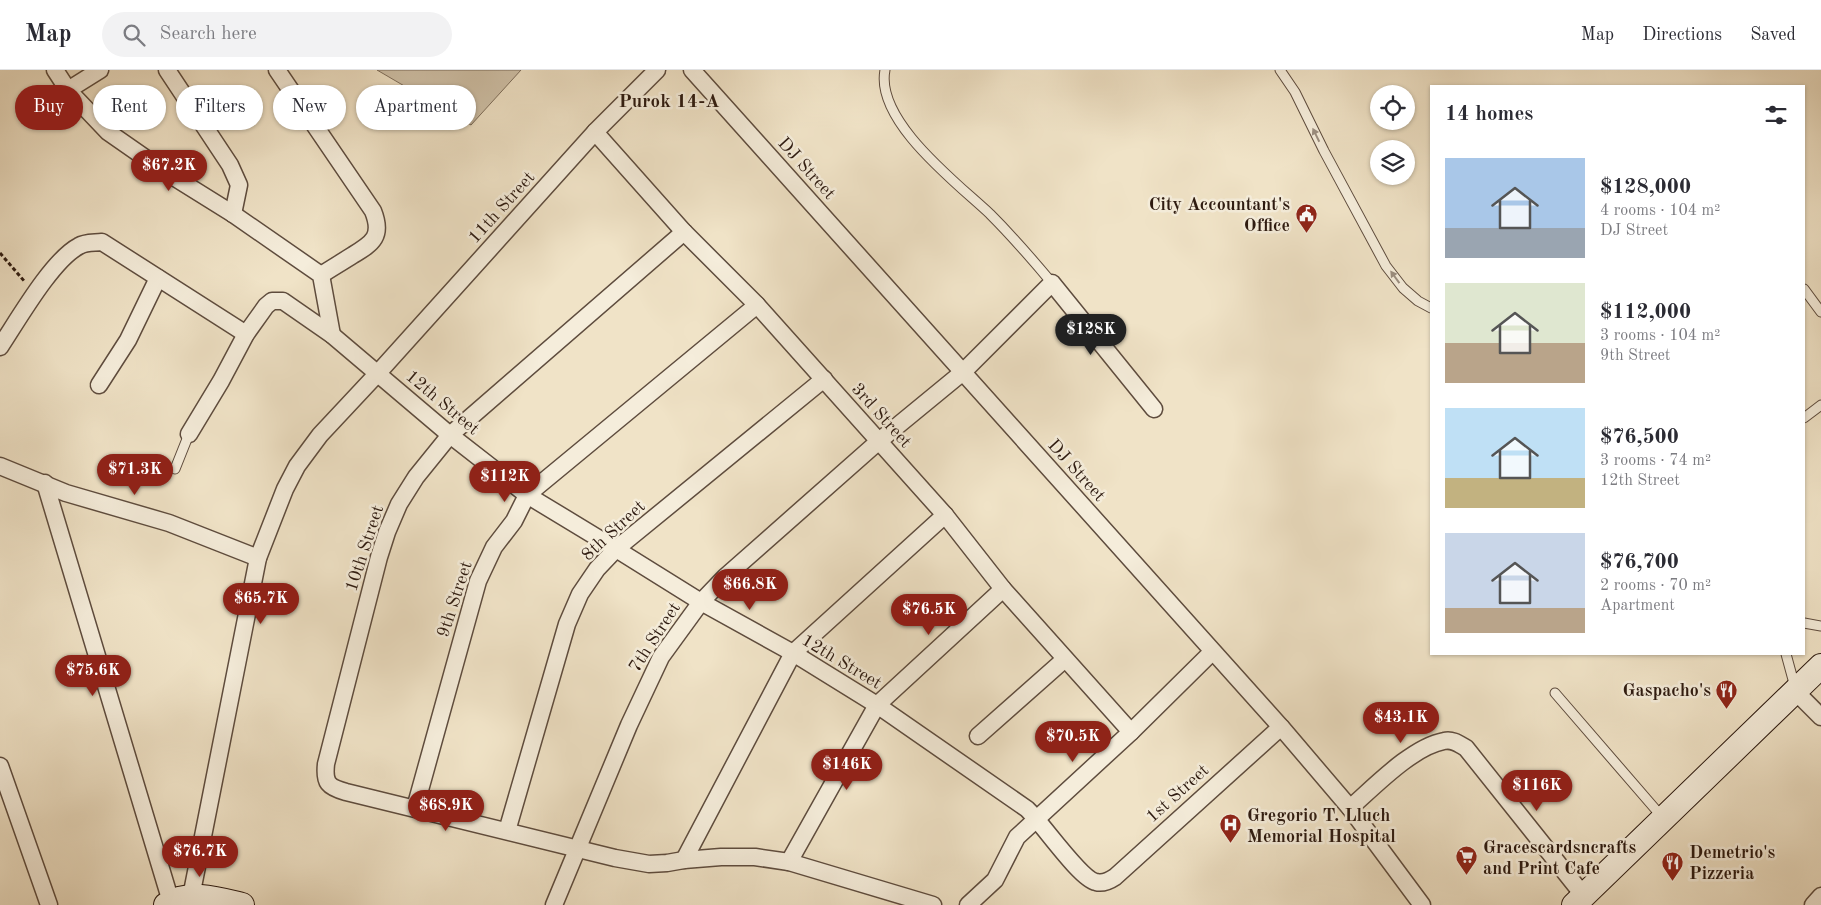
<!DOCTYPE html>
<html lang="en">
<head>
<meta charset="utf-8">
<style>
  :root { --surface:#fff; --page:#f2f2f3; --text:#2b2b33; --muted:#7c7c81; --line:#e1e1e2; --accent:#8f2418 }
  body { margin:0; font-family:"Old Standard TT",serif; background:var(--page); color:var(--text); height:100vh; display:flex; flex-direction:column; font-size:19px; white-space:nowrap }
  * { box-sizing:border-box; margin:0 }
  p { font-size:16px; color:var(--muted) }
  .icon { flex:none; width:28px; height:28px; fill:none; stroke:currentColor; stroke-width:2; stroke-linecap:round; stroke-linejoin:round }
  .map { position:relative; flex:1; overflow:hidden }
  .drawer { position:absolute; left:1430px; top:15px; width:375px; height:570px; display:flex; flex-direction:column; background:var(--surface); border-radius:0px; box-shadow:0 1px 4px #0004 }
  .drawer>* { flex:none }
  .top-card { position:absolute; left:15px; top:15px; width:475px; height:45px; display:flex; gap:10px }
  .controls { position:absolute; left:1370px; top:15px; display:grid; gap:10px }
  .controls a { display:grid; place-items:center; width:45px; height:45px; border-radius:50%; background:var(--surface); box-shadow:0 1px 4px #0004; font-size:25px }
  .price { position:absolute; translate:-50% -42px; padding:0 11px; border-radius:18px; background:var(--accent); color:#fff; font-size:16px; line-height:32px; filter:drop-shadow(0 1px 2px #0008) }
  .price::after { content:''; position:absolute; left:50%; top:30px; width:15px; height:11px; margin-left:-8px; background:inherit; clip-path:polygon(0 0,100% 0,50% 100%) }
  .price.on { background:#222; color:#fff }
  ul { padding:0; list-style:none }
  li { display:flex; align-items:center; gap:15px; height:125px; padding:0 15px }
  li span { display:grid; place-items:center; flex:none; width:140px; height:100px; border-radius:0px; color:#555 }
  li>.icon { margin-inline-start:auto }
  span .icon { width:60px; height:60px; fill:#fffc; stroke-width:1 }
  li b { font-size:21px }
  h2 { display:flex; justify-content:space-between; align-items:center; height:60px; padding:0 15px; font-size:21px }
  .pill { padding:0 18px; border-radius:22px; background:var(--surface); box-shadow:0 1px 4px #0004; font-size:18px; line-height:45px }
  .pill.on { background:var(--accent); color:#fff }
  header { display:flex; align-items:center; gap:30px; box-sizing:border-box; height:70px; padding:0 25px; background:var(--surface); border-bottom:1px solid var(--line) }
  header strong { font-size:24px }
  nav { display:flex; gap:28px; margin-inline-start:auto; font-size:18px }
  .search { width:350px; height:45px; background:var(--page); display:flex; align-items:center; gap:12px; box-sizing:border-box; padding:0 18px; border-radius:28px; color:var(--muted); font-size:19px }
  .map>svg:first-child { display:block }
  .green { fill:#cfc1a8; stroke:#7e6e5c }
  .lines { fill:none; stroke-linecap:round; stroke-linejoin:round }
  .lane-casing { stroke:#5e4c3e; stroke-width:11 }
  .street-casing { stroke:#5e4c3e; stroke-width:19 }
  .secondary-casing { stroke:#2d1a10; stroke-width:26 }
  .path { stroke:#2d1a10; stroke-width:3; stroke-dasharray:4 2.5; stroke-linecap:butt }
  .lane { stroke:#f5eddb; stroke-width:9 }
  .street { stroke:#f5eddb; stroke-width:16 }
  .secondary { stroke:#f5eddb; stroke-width:24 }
  .oneway { fill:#9b8e80 }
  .labels { text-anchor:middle; stroke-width:5; stroke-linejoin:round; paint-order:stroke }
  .street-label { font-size:18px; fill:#2d1a10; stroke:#f5eddb }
  .poi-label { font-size:18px; font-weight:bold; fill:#2d1a10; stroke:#f5eddb; text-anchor:start }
  .neighbourhood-label { font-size:19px; font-weight:bold; fill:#2d1a10; stroke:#f5eddb }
</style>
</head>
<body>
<header>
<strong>Map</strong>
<div class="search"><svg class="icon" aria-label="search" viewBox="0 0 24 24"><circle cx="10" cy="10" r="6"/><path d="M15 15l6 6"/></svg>Search here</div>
<nav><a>Map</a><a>Directions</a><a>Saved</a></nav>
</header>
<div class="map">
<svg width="1821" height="835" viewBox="0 0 1821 835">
  <rect width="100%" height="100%" fill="#f0e3c7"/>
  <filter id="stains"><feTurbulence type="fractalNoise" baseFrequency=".004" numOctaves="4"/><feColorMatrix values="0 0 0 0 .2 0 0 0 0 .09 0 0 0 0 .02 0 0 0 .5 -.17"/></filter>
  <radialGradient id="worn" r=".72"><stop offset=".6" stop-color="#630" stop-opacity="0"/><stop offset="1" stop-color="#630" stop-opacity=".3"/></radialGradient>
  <!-- green -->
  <polygon class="green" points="377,0 521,0 471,55"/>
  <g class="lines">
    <defs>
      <g id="lane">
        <path d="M885,0C875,51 957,113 990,144C1012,166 1032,189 1052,213"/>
        <polyline points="1280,0 1295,22 1324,81 1386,196 1403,218 1418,231 1431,238"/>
        <polyline points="1804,219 1821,242"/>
        <polyline points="1804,348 1821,335"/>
        <polyline points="175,399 189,364"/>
        <polyline points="1804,553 1821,556"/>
        <polyline points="1786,584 1795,617"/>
        <polyline points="1555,623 1663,748"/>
      </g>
      <g id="street">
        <polyline points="55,0 68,20 108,62 164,101 233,144 321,205 332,265"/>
        <polyline points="167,0 230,95 239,115 233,144"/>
        <path d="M277,0L373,141C383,166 373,173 353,185C342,192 332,198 321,205"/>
        <polyline points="692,0 1281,657 1350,738 1422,835"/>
        <polyline points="68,20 100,0"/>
        <polyline points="595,62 684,162 757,235 945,445 1003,519 1131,662"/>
        <path d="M684,162L450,365L416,407L399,434L387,462L379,487L326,694C324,713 328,717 346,722L615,788L649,794L667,793L684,790L721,787H755L789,792L933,835"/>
        <path d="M0,277C18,250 52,190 79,176C85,172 94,173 102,172L246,264"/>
        <polyline points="99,315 128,270 158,208"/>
        <path d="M189,364L221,311L246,264L266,236L272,231H283L332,265L450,365L527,425L616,479L701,532L793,583L877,635L1027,739C1043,754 1080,809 1096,812C1103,814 1109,811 1115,807L1281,657"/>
        <polyline points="0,396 66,423 169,453 258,488"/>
        <polyline points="45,413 171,832"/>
        <polyline points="1796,622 1821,647"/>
        <polyline points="978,666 1065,589"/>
        <polyline points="0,696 49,835"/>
        <polyline points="415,738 478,511 494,477 514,451 527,425 757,235"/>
        <path d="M1350,738C1374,717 1412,677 1444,671C1453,669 1459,674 1466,678L1584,826"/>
        <polyline points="507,761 567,554 580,524 597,499 616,479 824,309"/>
        <polyline points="684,790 793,583 945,445"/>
        <polyline points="789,792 877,635 1003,519"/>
        <polyline points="191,827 258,488 285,419 297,396 320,365 378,303 595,62 657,0"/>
        <polyline points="554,835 629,655 661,587 701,532 725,507 879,371 963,302 1052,213 1154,339"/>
        <polyline points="968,835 995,810 1017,767 1131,662 1212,582"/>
        <polyline points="1813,835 1821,826"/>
      </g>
      <g id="secondary">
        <path d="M166,835C189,820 218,829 242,835"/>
        <polyline points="1574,835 1821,596"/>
      </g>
    </defs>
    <!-- lane casing -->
    <use href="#lane" class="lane-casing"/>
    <!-- street casing -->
    <use href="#street" class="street-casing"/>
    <!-- secondary casing -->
    <use href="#secondary" class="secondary-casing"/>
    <!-- path -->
    <polyline class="path" points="0,183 25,212"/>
    <!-- lane -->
    <use href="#lane" class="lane"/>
    <!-- street -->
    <use href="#street" class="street"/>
    <!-- secondary -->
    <use href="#secondary" class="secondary"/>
  </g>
  <!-- one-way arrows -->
  <defs><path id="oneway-solid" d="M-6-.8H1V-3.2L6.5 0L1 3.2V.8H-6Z" transform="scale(1.25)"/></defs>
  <g class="oneway">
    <use href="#oneway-solid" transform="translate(1316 65) rotate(-116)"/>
    <use href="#oneway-solid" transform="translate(1395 207) rotate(-126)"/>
  </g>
  <!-- icons -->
  <defs>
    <symbol id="civic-pin" viewBox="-11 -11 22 30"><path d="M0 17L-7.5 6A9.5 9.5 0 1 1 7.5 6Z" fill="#8f2418" stroke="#f5eddb"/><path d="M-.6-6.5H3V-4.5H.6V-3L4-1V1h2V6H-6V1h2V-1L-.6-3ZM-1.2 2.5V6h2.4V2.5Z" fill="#fff"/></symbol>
    <symbol id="restaurant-pin" viewBox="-11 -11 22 30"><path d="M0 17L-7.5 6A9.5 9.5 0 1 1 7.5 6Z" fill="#8f2418" stroke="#f5eddb"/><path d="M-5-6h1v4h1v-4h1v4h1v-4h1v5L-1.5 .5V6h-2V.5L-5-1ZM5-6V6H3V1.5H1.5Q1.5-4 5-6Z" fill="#fff"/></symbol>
    <symbol id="hospital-pin" viewBox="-11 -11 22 30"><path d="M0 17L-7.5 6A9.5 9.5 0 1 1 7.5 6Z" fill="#8f2418" stroke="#f5eddb"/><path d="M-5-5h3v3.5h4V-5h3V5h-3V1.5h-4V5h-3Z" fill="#fff"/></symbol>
    <symbol id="supermarket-pin" viewBox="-11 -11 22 30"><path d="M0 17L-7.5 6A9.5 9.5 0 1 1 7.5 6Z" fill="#8f2418" stroke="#f5eddb"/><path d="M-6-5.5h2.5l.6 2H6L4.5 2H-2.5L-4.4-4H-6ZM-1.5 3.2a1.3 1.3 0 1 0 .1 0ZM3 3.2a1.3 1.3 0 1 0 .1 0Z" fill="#fff"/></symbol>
  </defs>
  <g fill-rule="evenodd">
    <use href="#civic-pin" x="1294" y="132" width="25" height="34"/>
    <use href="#restaurant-pin" x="1714" y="608" width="25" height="34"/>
    <use href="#hospital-pin" x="1218" y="742" width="25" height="34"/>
    <use href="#supermarket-pin" x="1454" y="774" width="25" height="34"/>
    <use href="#restaurant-pin" x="1660" y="780" width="25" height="34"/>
  </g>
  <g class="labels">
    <!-- street labels -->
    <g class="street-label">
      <text transform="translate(807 98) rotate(48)" y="6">DJ Street</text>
      <text transform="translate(501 137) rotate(-48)" y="6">11th Street</text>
      <text transform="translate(443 332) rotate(40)" y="6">12th Street</text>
      <text transform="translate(882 345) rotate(48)" y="6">3rd Street</text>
      <text transform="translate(1077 400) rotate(48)" y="6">DJ Street</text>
      <text transform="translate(613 460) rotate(-43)" y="6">8th Street</text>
      <text transform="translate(364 478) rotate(-72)" y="6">10th Street</text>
      <text transform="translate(454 529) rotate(-72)" y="6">9th Street</text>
      <text transform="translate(654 567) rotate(-57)" y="6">7th Street</text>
      <text transform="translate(842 591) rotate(31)" y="6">12th Street</text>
      <text transform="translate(1177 723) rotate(-42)" y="6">1st Street</text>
    </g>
    <!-- poi labels -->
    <g class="poi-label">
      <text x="1290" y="140" text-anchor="end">City Accountant's<tspan x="1290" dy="21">Office</tspan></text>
      <text x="1711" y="626" text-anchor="end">Gaspacho's</text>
      <text x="1247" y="751">Gregorio T. Lluch<tspan x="1247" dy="21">Memorial Hospital</tspan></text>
      <text x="1483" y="783">Gracescardsncrafts<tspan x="1483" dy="21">and Print Cafe</tspan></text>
      <text x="1689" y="788">Demetrio's<tspan x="1689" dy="21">Pizzeria</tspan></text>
    </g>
    <!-- neighbourhood labels -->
    <g class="neighbourhood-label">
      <text x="669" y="37">Purok 14-A</text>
    </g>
  </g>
  <rect width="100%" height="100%" filter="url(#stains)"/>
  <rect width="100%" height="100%" fill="url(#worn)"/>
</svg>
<div class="controls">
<a><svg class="icon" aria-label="locate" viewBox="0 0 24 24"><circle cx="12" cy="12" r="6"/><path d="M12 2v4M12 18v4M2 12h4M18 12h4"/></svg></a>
<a><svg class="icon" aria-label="layers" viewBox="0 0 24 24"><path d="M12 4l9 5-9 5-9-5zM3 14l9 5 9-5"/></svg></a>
</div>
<b class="price" style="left:169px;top:122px">$67.2K</b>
<b class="price on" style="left:1091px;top:286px">$128K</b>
<b class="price" style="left:135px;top:426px">$71.3K</b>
<b class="price" style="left:505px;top:433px">$112K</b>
<b class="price" style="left:750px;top:541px">$66.8K</b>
<b class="price" style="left:261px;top:555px">$65.7K</b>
<b class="price" style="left:929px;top:566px">$76.5K</b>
<b class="price" style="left:93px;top:627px">$75.6K</b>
<b class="price" style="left:1401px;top:674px">$43.1K</b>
<b class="price" style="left:1073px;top:693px">$70.5K</b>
<b class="price" style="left:847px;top:721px">$146K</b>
<b class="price" style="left:1537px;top:742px">$116K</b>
<b class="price" style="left:446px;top:762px">$68.9K</b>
<b class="price" style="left:200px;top:808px">$76.7K</b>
<div class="top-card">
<a class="pill on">Buy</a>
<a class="pill">Rent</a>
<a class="pill">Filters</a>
<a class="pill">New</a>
<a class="pill">Apartment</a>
</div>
<section class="drawer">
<h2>14 homes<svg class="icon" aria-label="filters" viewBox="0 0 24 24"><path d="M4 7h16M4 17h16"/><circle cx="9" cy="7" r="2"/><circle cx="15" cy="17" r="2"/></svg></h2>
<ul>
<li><span style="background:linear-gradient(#a9c7e8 70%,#9aa5b1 0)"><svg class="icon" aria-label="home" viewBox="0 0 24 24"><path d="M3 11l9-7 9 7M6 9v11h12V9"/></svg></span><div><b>$128,000</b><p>4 rooms · 104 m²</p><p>DJ Street</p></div></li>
<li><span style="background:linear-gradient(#dfe7d0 60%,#b9a48a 0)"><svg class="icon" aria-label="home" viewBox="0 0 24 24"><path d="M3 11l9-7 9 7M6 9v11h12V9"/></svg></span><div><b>$112,000</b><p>3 rooms · 104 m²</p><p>9th Street</p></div></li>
<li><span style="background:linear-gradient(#bfe0f5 70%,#c2b280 0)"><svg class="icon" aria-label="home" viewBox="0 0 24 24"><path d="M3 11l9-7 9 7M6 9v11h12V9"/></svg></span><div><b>$76,500</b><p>3 rooms · 74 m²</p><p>12th Street</p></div></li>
<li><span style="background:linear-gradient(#c9d6e8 75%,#b9a48a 0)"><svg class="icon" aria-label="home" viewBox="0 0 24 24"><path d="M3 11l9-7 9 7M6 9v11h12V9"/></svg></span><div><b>$76,700</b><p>2 rooms · 70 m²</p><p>Apartment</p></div></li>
</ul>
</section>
</div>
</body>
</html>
